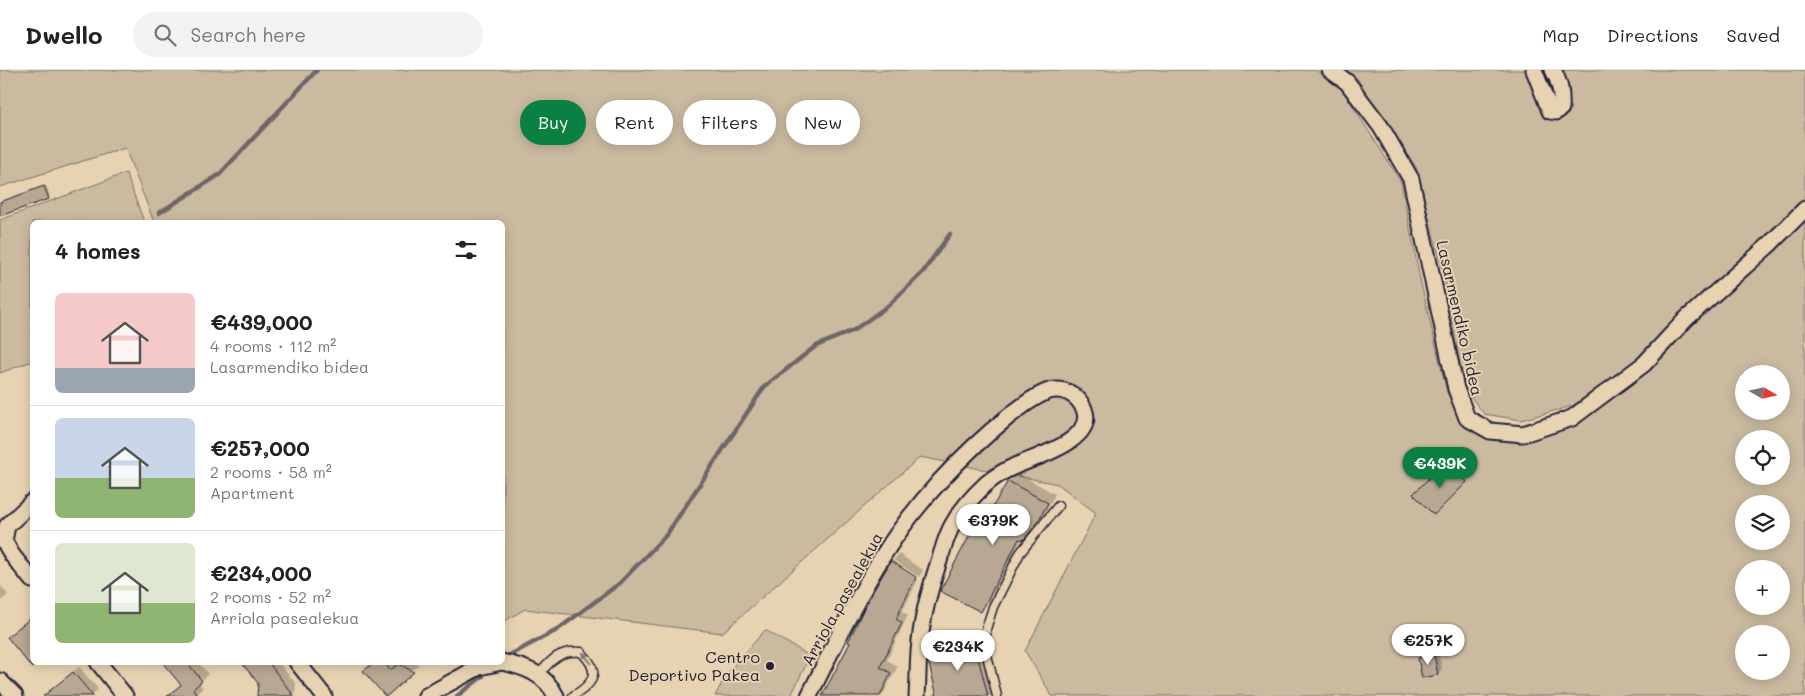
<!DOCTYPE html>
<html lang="en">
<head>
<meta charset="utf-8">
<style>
  :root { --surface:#fff; --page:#f2f2f2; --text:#222; --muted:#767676; --line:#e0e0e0; --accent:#0b8043 }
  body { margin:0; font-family:Mali,sans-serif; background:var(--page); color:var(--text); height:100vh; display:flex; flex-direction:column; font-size:19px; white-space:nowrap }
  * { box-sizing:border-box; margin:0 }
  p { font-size:16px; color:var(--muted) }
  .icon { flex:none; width:28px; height:28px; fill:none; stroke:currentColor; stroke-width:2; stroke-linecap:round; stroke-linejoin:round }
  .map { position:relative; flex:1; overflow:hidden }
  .drawer { position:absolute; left:30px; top:150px; width:475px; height:445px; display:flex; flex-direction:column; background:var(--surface); border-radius:8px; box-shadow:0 2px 12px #0003 }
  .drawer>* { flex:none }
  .guide { position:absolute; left:520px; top:30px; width:475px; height:45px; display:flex; gap:10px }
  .needle { width:32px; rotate:99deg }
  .tools { position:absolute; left:1735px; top:295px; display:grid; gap:10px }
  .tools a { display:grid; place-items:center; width:55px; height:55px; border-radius:50%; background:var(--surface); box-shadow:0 2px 12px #0003; font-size:25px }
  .price { position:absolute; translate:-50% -42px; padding:0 11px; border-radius:18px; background:#fff; color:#222; font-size:16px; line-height:32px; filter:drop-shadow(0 1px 2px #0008) }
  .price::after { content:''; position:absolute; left:50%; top:30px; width:15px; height:11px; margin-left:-8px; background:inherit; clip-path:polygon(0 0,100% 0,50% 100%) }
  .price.current { background:var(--accent); color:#fff }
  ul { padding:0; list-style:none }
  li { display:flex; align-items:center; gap:15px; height:125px; padding:0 25px }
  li+li { border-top:1px solid var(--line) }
  li span { display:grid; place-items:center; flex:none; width:140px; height:100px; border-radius:8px; color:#555 }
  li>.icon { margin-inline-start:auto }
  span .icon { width:60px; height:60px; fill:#fffc; stroke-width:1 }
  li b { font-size:21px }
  h2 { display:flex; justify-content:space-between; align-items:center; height:60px; padding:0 25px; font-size:21px }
  .tag { padding:0 18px; border-radius:22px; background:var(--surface); box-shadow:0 2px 12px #0003; font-size:18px; line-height:45px }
  .tag.current { background:var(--accent); color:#fff }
  header { display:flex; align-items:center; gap:30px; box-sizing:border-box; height:70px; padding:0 25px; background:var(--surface); border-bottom:1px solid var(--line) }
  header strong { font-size:24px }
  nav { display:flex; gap:28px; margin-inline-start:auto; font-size:18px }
  .search { width:350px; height:45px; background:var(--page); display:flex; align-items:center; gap:12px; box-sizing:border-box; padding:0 18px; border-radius:28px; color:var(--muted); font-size:19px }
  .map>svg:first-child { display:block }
  .green { fill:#cabaa0; stroke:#766e6e; fill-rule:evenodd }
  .shadow { fill:#0003 }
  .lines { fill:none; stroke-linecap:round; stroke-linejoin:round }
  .stream { stroke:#6e6669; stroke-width:4.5 }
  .building { fill:#b7a793; stroke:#22223b }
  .lane-casing { stroke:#22223b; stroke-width:11 }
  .street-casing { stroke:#22223b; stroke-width:19 }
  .lane { stroke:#e7d3b1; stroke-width:8 }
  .street { stroke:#e7d3b1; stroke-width:15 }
  .oneway { fill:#847a76 }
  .poi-dot { fill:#22223b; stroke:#e7d3b1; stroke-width:2 }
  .labels { text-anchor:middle; stroke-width:4; stroke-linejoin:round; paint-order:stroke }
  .street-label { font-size:16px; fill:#22223b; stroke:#e7d3b1 }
  .poi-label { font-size:16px; fill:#22223b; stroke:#e7d3b1; text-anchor:end }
</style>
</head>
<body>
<header>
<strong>Dwello</strong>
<div class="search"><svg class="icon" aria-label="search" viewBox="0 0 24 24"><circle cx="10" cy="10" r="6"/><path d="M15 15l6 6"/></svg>Search here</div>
<nav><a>Map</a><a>Directions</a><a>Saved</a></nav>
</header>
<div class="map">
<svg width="1805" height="626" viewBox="0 0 1805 626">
  <rect width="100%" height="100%" fill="#e7d3b1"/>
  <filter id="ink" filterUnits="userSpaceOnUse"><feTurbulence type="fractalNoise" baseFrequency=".02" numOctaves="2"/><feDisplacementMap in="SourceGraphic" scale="10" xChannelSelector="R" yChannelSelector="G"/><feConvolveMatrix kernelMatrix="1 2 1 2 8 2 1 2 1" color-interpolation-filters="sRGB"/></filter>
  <g filter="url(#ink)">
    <!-- green -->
    <g class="green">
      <path d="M0,0H1316L1342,19L1401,112L1420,209L1447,322L1462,353L1491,368L1521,372L1578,352L1644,302L1716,230L1704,220L1638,290L1572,336L1521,350L1484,344L1464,318L1444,206L1416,97L1356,7L1346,0H1805V626H1052L1025,581L1096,443L1058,414L920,387L722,563L525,539L503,552L502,152H154L125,78L0,117ZM1744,304H1781V341H1744ZM1744,369H1781V406H1744ZM1744,434H1781V471H1744ZM1744,499H1781V536H1744ZM1744,564H1781V601H1744Z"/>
      <polygon points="126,103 144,152 32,152 32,291 0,303 0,150"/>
      <polygon points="765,560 810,586 791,626 715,626 726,605"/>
    </g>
    <!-- shadow -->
    <g class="shadow">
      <polygon points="46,115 50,126 48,128 0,145 0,131"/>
      <polygon points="1459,391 1472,405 1434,443 1415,424 1447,392 1452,398"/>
      <polygon points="1017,403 1055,424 1044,445 1022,468 989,532 980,541 942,520 982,445 990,436 993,438 1009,411"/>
      <polygon points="899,484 923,500 919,507 893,490"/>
      <polygon points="892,491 892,493 918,510 902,542 908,545 887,590 898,596 882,626 823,626 852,573 870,528"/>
      <polygon points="0,515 8,525 0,532"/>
      <polygon points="32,547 32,591 30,593 15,560"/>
      <polygon points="982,565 998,626 931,626 937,620 929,585 938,576"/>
      <polygon points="1438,581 1442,599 1438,603 1423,607 1419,589 1423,585"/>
      <polygon points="172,592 198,592 208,604 199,613 203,618 194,626 168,626 182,614"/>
      <polygon points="243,592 278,592 296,614 295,626 258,626 260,613"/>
      <polygon points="375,592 395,592 397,595 400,592 415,592 419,595 386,625"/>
      <polygon points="79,597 98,619 91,626 58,614"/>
    </g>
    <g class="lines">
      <!-- stream -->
      <g class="stream">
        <polyline points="159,143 219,105 317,0"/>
        <polyline points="506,587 557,560 620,513 667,464 764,317 816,276 854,260 889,235 923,202 950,164"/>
        <polyline points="457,626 483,606"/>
      </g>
    </g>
    <!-- building -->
    <g class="building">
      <polygon points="44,116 49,129 0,146 0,132"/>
      <polygon points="1452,396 1467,412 1434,445 1413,424 1440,397 1445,403"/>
      <polygon points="1008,411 1048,433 1036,455 1023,470 1019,469 981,542 940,521 981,444 986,448"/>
      <polygon points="891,491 916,507 896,549 902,553 880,597 891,603 880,626 822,626 850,573 848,572 869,528"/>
      <polygon points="32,547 32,598 7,567"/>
      <polygon points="974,572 988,626 937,626 928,590 928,584"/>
      <polygon points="1434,585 1438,605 1422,608 1418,588"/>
      <polygon points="162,592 187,592 202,611 193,619 199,626 167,626 181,615"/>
      <polygon points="241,592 268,592 294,626 257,626 258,613"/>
      <polygon points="375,592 384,592 390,600 399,594 414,602 387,626 385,626 363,601"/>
      <polygon points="73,602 93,626 43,626"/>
    </g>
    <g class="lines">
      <defs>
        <g id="lane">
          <path d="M538,605C552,589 560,580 581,582C601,601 595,613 573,626"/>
          <polyline points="997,626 986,581 986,559 993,537 1020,483 1058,436"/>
        </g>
        <g id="street">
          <polyline points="1330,0 1347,12 1381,57 1411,109 1456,319 1467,348 1490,361 1523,364 1572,348 1644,294 1686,249 1769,175 1805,139"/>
          <path d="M1534,0L1550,41L1556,42L1561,38C1562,23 1560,13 1553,0"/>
          <polyline points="32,432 7,456 4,471 12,485 32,510"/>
          <polyline points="98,592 125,626"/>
          <polyline points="297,592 324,626"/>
          <path d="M502,592C526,597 545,604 556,626"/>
          <polyline points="0,611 15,626"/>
          <polyline points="426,626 479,597 502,592"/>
          <path d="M809,626C833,578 856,529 884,484C916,433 962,384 1008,347C1020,338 1034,326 1049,321C1064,317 1078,325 1084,339C1097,371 1034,387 1013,397C1004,401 994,407 986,414C974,425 961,440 953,454C947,464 944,476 940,488C930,519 921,549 919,582C918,596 918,611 917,626"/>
        </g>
      </defs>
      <!-- lane casing -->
      <use href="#lane" class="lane-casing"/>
      <!-- street casing -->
      <use href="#street" class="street-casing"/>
      <!-- lane -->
      <use href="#lane" class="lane"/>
      <!-- street -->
      <use href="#street" class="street"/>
    </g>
    <!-- one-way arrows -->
    <defs><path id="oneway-solid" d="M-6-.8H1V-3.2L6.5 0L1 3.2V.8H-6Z" transform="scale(1.25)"/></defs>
    <use class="oneway" href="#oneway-solid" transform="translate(587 588) rotate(-128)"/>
  </g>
  <!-- markers -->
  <circle class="poi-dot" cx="770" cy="596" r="5"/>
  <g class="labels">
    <!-- street labels -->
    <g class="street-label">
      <text transform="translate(1460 248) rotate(77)" y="6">Lasarmendiko bidea</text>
      <text transform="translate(842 529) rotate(-61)" y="6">Arriola pasealekua</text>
    </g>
    <!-- poi labels -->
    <g class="poi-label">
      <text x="760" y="593">Centro<tspan x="760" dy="18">Deportivo Pakea</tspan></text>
    </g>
  </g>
</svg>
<div class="tools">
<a><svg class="needle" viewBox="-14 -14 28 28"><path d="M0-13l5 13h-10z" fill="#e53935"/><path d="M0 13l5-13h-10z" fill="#767676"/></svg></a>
<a><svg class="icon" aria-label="locate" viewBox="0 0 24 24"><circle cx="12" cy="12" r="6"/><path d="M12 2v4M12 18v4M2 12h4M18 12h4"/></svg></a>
<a><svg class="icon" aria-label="layers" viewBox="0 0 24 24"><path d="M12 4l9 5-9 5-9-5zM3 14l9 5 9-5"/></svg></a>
<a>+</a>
<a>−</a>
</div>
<b class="price current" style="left:1440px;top:419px">€439K</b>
<b class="price" style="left:993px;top:476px">€379K</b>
<b class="price" style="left:1428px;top:596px">€257K</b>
<b class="price" style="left:958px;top:602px">€234K</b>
<div class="guide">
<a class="tag current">Buy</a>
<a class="tag">Rent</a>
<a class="tag">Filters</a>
<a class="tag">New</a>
</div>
<section class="drawer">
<h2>4 homes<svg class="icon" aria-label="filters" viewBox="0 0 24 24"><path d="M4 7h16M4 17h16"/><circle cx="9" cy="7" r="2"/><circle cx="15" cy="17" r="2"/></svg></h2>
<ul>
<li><span style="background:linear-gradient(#f6c9c9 75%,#9aa5b1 0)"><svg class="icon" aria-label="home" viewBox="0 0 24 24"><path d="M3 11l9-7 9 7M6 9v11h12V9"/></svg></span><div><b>€439,000</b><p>4 rooms · 112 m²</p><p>Lasarmendiko bidea</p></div></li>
<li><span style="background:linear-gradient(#c9d6e8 60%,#8fb573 0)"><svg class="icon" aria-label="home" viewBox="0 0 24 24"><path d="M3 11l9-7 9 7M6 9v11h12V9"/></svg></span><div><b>€257,000</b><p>2 rooms · 58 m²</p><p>Apartment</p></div></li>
<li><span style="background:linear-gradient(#dfe7d0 60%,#8fb573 0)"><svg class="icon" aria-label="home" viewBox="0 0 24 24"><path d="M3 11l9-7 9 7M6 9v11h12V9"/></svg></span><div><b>€234,000</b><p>2 rooms · 52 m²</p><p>Arriola pasealekua</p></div></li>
</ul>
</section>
</div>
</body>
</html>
